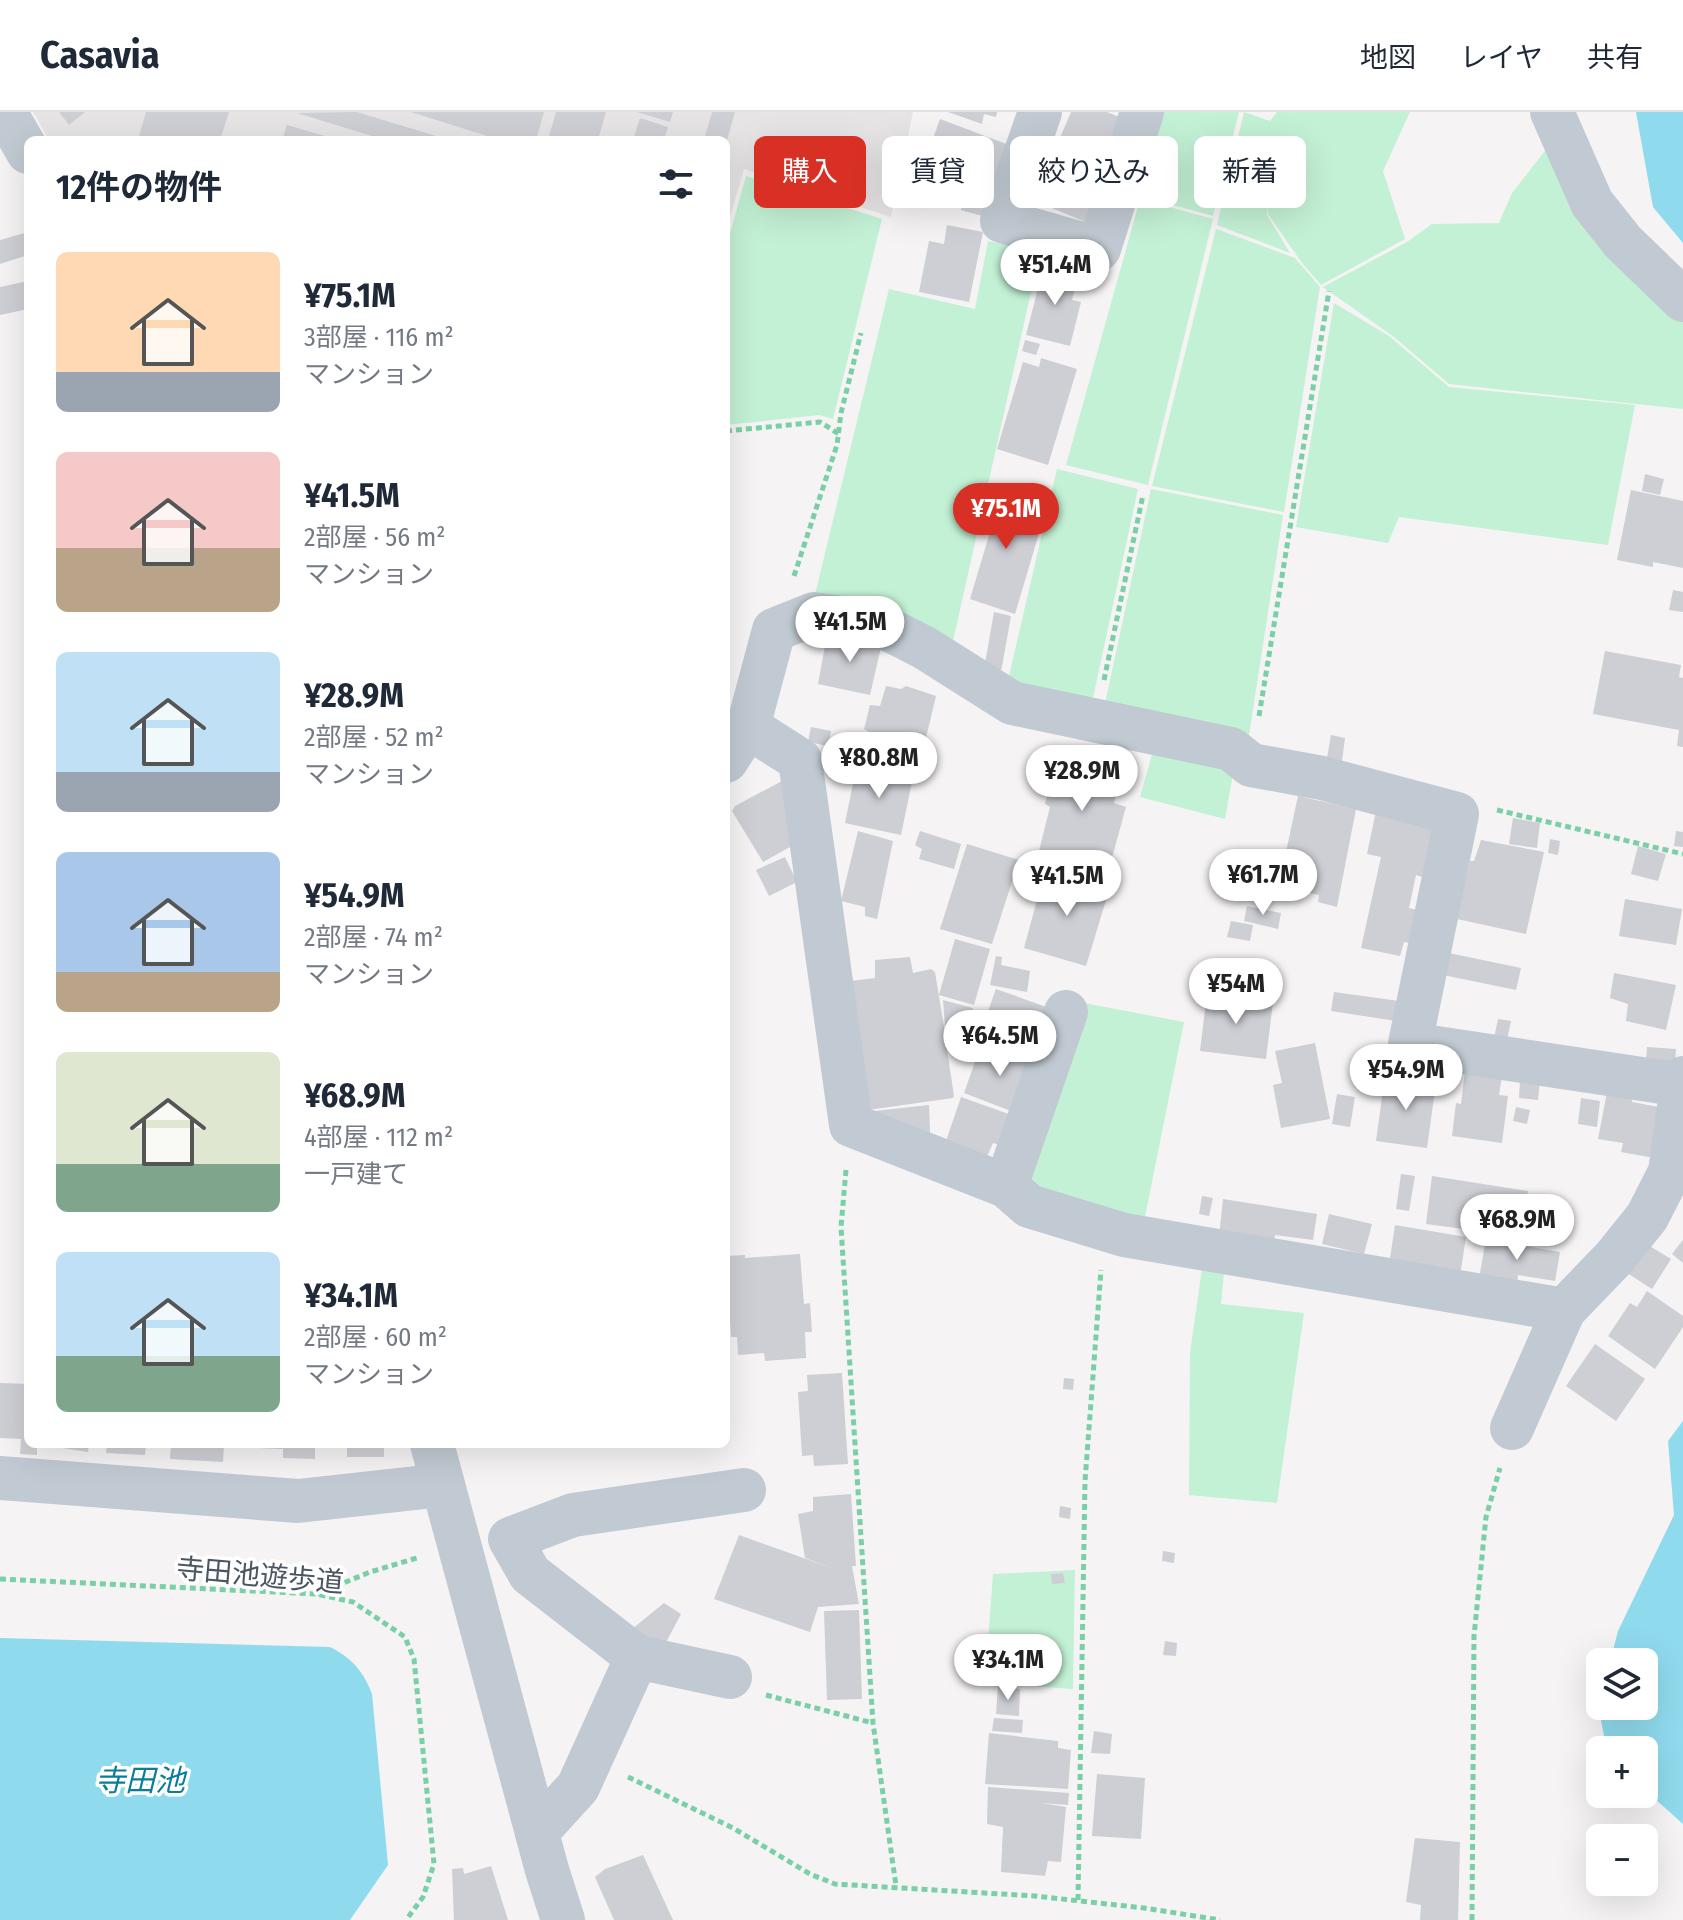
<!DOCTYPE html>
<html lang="ja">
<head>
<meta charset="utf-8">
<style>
  :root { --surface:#fff; --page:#f2f2f3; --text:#1f2937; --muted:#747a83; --line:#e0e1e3; --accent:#d93025 }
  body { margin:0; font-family:"Fira Sans Condensed","Noto Sans JP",sans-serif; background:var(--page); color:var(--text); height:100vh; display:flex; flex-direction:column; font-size:30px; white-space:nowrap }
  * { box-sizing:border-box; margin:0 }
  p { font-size:26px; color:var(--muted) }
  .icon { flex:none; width:44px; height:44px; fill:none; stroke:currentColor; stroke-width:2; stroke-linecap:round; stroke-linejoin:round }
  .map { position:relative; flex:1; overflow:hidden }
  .drawer { position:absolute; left:24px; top:24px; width:706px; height:1312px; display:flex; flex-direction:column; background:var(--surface); border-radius:12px; box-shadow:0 8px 32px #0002 }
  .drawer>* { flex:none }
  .top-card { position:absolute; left:754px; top:24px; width:760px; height:72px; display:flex; gap:16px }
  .tools { position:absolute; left:1586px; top:1536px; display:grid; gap:16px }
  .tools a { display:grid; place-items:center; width:72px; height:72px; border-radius:12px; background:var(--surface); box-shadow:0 8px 32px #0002; font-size:40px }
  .price { position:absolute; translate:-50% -68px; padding:0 18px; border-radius:28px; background:#fff; color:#222; font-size:26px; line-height:52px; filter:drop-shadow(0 2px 4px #0008) }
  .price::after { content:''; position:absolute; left:50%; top:48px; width:24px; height:18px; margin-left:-12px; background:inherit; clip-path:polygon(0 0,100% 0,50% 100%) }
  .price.on { background:var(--accent); color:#fff }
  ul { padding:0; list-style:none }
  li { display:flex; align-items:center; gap:24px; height:200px; padding:0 32px }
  li span { display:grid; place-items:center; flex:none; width:224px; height:160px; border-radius:12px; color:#555 }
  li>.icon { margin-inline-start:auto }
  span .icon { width:96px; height:96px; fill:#fffc; stroke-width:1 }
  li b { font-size:34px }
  h2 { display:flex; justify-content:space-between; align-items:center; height:96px; padding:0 32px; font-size:34px }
  .pill { padding:0 28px; border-radius:12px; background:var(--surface); box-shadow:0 8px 32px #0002; font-size:28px; line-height:72px }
  .pill.on { background:var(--accent); color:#fff }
  header { display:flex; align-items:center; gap:48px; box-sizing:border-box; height:112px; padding:0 40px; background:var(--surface); border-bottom:2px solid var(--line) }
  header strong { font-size:38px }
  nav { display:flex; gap:44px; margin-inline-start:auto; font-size:28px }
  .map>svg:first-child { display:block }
  .education { fill:#e6e4e5 }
  .green { fill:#c3f1d5 }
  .water { fill:#90daee }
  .building { fill:#cdcfd5 }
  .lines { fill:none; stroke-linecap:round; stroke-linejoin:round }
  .path { stroke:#7ad0a6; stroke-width:5; stroke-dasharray:6 4; stroke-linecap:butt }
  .minor { stroke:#c1cad2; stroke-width:44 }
  .labels { text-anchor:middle; stroke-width:7; stroke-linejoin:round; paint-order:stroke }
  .street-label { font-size:28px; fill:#4a5661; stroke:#fff }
  .water-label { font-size:30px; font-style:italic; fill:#0c7c9b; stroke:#fff }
</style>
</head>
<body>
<header>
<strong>Casavia</strong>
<nav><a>地図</a><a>レイヤ</a><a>共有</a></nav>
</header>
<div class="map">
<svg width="1683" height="1808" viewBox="0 0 1683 1808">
  <rect width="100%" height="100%" fill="#f5f3f3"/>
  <!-- education -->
  <polygon class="education" points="33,0 913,0 891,105 744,57 726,118 726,28 49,28"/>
  <!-- green -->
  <g class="green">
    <polygon points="1164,0 1239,0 1213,104 1140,84"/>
    <polygon points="1244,0 1270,9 1277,0 1410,0 1383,59 1405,127 1321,173 1302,151 1268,102 1268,94 1267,103 1290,141 1217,113"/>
    <polygon points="1555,26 1683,201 1683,297 1449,272 1394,225 1323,175 1407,130 1432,112 1499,111 1512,81"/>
    <polygon points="746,64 882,107 833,307 819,303 726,313 726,136"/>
    <polygon points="1140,87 1213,107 1148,373 1066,353"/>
    <polygon points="1216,117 1295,146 1320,175 1284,400 1152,374"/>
    <polygon points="988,129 1040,140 951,538 812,495 889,177 975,197"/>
    <polygon points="1334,191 1389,224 1449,275 1635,293 1608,433 1399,405 1388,431 1296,415"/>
    <polygon points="1057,357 1138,377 1093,586 1006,577"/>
    <polygon points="1151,377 1283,403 1248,630 1103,601"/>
    <polygon points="1155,632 1234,656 1225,707 1140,685"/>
    <polygon points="1084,891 1184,910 1143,1115 1025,1076"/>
    <polygon points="1202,1157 1224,1161 1221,1192 1304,1201 1277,1391 1189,1383 1190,1241"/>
    <polygon points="1075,1458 1073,1577 985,1571 993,1462"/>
  </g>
  <!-- water -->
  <g class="water">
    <polygon points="1636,0 1683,0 1683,131 1653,95"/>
    <polygon points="1683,1309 1683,1712 1644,1677 1644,1638 1607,1638 1599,1599 1600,1594 1644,1594 1644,1550 1610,1550 1618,1519 1674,1403 1668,1329"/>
    <path d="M0,1526L330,1535C352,1546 363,1559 372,1582L388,1753L350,1808H0Z"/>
  </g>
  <!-- building -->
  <g class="building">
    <polygon points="59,0 85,0 69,13"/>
    <polygon points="146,0 229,0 220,28 138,28"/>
    <polygon points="357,0 446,27 445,28 385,28 297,1"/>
    <polygon points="411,0 544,0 536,28 500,28"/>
    <polygon points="556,0 606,0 598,28 548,28"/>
    <polygon points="637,0 673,0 670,10"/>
    <polygon points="712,0 735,0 727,28 704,28"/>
    <polygon points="948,0 997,0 996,5 984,2 982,12"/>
    <polygon points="1071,0 1107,0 1124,7 1107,59 1100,57 1108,33 1098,51 1057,33"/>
    <polygon points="640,6 668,15 664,28 633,28"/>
    <polygon points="940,7 1009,33 996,71 973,63 966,82 924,68 933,45 927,43"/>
    <polygon points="287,13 335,27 335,28 282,28"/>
    <polygon points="1049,42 1106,66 1088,111 1030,87"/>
    <polygon points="964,85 992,93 989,106 961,98"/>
    <polygon points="947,113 983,120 969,190 919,180 929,129 944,132"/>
    <polygon points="28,120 28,143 0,152 0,128"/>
    <polygon points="1046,140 1066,144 1064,156 1044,152"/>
    <polygon points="1044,153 1079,161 1072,188 1081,190 1070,234 1026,223"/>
    <polygon points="28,169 28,197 0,203 0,175"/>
    <polygon points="1025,228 1040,232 1036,243 1022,239"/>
    <polygon points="1041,246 1077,257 1048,353 997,337 1023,250 1039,255"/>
    <polygon points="1645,362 1664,367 1660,383 1642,379"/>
    <polygon points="1631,378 1683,389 1683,456 1653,450 1653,455 1617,448"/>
    <polygon points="990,379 1042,395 1034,417 1040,418 1015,502 970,487 990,420 978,416"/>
    <polygon points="1673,478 1683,480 1683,500 1669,498"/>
    <polygon points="994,500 1011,504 1001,560 984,557"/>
    <polygon points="837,519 882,531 870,583 818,572 825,534 831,534"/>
    <polygon points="1605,539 1681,553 1679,565 1683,566 1683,635 1677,634 1679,618 1593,602"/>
    <polygon points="886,574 901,577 906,574 936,584 919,655 874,644 875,630 868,627 869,620 864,617 870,593 880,594"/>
    <polygon points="811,615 831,619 828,634 808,630"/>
    <polygon points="1331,623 1345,626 1342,649 1327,646"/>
    <polygon points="1061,635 1107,647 1105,655 1122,660 1114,691 1126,695 1108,760 1080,752 1077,757 1037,747 1050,695 1045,692"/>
    <polygon points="857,652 913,665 901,723 845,711"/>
    <polygon points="784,668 799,730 763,750 732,699 735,694"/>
    <polygon points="1298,684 1356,697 1337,795 1318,790 1319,783 1282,776 1287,755 1283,754"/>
    <polygon points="1376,699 1433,712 1422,765 1416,763 1409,796 1421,799 1414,832 1404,830 1400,844 1361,836 1381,745 1367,742"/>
    <polygon points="1513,706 1540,711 1537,736 1509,732"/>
    <polygon points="858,719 893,729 877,807 865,804 865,795 841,789"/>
    <polygon points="920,719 961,732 954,757 919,747 922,737 915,733"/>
    <polygon points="1676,719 1683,720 1683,735 1674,734"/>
    <polygon points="1550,727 1560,729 1558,743 1548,741"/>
    <polygon points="1481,728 1544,740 1526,822 1457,807 1470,749 1474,749"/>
    <polygon points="967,732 1019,748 992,832 940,817"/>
    <polygon points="1638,734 1666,742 1658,769 1631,762"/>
    <polygon points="785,745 797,770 769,784 756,758"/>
    <polygon points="1053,757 1110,775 1086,854 1024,836 1037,788 1044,788"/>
    <polygon points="1625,787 1682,797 1676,833 1619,824"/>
    <polygon points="1247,794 1281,801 1278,817 1244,809"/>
    <polygon points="1231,809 1253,813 1250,829 1227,825"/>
    <polygon points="955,827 990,837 974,893 939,883"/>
    <polygon points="1444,840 1521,856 1516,878 1443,863"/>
    <polygon points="996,844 1002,845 1001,853 1030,859 1027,880 990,873"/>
    <polygon points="910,845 913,861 931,857 935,860 946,927 943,888 973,896 963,935 946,931 954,984 953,986 868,998 850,869 875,866 875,848"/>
    <polygon points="1614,861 1676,873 1666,918 1626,909 1628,892 1610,886"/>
    <polygon points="996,877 1052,897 1034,947 978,927"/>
    <polygon points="1334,880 1399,889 1396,909 1331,899"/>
    <polygon points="1207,881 1273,890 1266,947 1200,939"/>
    <polygon points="1498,907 1511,909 1507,928 1494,926"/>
    <polygon points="982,930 1036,951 1016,1001 964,981"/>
    <polygon points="1315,931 1330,1007 1281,1016 1273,973 1282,971 1275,939"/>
    <polygon points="1647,935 1676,937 1675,950 1646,948"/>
    <polygon points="1465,959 1502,964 1499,983 1508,984 1502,1031 1452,1024 1456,991 1461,992"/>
    <polygon points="1385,964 1436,971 1427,1036 1376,1029"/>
    <polygon points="1520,968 1540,968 1538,988 1519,986"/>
    <polygon points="1607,980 1632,985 1632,990 1664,996 1654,1046 1621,1040 1623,1031 1598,1027"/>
    <polygon points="1337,982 1355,985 1350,1015 1332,1012"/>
    <polygon points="961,985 1017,1005 1003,1034 993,1031 986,1047 945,1032"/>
    <polygon points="1581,986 1600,989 1597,1015 1578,1012"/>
    <polygon points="929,993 930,1020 928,1026 874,999"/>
    <polygon points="1516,995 1530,998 1527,1012 1513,1009"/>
    <polygon points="1401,1062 1415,1064 1409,1099 1396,1097"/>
    <polygon points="1432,1064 1528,1079 1522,1118 1489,1113 1486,1120 1426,1112"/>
    <polygon points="1202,1084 1213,1086 1209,1104 1199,1102"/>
    <polygon points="1223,1087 1317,1102 1313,1128 1275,1123 1274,1133 1219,1125"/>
    <polygon points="1329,1102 1372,1112 1364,1142 1322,1132"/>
    <polygon points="1395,1113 1466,1125 1460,1164 1389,1153"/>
    <polygon points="1486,1127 1560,1140 1555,1169 1518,1163 1517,1172 1479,1166"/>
    <polygon points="1683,1128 1683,1151 1672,1142"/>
    <polygon points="1643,1130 1671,1147 1652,1177 1624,1159"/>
    <polygon points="800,1142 804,1192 810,1191 812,1220 805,1220 806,1246 765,1249 764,1241 738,1243 737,1225 731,1225 726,1144 745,1143 745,1146"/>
    <polygon points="1647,1179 1683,1204 1683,1215 1655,1257 1608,1224 1630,1191 1637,1195"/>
    <polygon points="1595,1232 1645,1267 1616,1309 1566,1274"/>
    <polygon points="842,1261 848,1352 814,1354 813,1343 802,1344 798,1280 808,1279 807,1263"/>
    <polygon points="1064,1266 1074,1267 1073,1278 1063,1277"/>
    <polygon points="0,1271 28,1272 28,1332 37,1332 37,1343 20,1342 21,1327 0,1326"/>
    <polygon points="62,1332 89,1332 88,1340 62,1336"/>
    <polygon points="107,1332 146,1332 145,1343 106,1341"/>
    <polygon points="171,1332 224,1332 223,1350 170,1347"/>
    <polygon points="258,1332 315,1332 315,1347 283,1346 283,1337 258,1336"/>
    <rect x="347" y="1332" width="37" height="13"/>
    <polygon points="851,1382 856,1454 852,1454 859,1492 818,1495 810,1520 714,1487 739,1423 837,1458 805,1446 798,1402 813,1399 813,1385"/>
    <polygon points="1060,1394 1071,1396 1070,1407 1059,1405"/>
    <polygon points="1163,1439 1175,1441 1174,1451 1162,1449"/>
    <polygon points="1063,1461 1065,1471 1052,1472 1051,1462"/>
    <polygon points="664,1491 681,1502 663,1536 626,1522"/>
    <polygon points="859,1498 862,1587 827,1588 824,1499"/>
    <polygon points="1165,1529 1177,1531 1176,1544 1163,1543"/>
    <polygon points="998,1575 1020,1577 1019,1604 996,1602"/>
    <polygon points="994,1606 1023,1608 1022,1621 992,1619"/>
    <polygon points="1094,1619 1112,1622 1110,1642 1091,1641"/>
    <polygon points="989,1621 1058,1629 1058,1636 1071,1638 1068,1677 985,1672"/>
    <polygon points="1097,1662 1145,1666 1141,1727 1092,1724"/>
    <polygon points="988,1675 1069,1681 1068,1693 1041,1691 1066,1695 1061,1750 1048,1749 1045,1764 1001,1760 1003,1715 987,1712"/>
    <polygon points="1415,1726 1460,1730 1458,1808 1420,1808 1421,1793 1406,1790"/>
    <polygon points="643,1743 673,1808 614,1808 595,1765 605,1757"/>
    <polygon points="491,1754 508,1808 454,1808 452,1757 463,1756 464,1762"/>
  </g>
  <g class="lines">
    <!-- path -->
    <g class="path">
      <polyline points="726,319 820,310 839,322"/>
      <polyline points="794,464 837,333 841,301 861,221"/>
      <polyline points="1104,568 1143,383"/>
      <polyline points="1259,604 1329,179"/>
      <polyline points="1497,698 1683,742"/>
      <polyline points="846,1058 841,1115 873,1611 896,1774"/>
      <polyline points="0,1467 316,1482 353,1490 405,1525 414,1547 434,1752 423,1785 406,1808"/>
      <polyline points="317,1482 370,1460 420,1445"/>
      <polyline points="766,1583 873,1611"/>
      <polyline points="628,1665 733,1716 810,1762 835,1772 1035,1784 1144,1796 1220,1808"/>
      <polyline points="1078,1788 1085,1369 1101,1158"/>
      <polyline points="1472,1808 1474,1524 1486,1405 1500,1356"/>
    </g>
    <!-- minor -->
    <g class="minor">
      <polyline points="5,0 28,40"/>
      <polyline points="1040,0 1002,109 1099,137 1142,0"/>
      <polyline points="1552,0 1592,91 1623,130 1683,188"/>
      <polyline points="748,615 800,648 851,1013 1006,1074 1029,1094 1124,1123 1564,1198"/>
      <polyline points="726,649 748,615 774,518 814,502 876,511 925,536 1012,591 1231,637 1251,653 1322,666 1457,702 1410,932 1682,973"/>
      <polyline points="1006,1074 1066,900"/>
      <polyline points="1512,1316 1564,1198 1614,1146 1647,1105 1670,1060 1683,966"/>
      <polyline points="432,1332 547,1758 563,1808"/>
      <polyline points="0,1366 298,1389 443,1373"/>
      <polyline points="730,1565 637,1545 530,1462 510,1427 573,1403 744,1378"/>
      <polyline points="537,1720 578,1675 637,1545"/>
    </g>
  </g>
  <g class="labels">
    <!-- street labels -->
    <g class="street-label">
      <text transform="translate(260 1463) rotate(5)" y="10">寺田池遊歩道</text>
    </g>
    <!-- water labels -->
    <g class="water-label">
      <text x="140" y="1679">寺田池</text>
    </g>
  </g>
</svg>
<div class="tools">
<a><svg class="icon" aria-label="layers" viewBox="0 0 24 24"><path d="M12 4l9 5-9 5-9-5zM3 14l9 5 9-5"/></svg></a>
<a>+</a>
<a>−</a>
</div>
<b class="price" style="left:1055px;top:195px">¥51.4M</b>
<b class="price on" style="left:1006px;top:439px">¥75.1M</b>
<b class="price" style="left:850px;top:552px">¥41.5M</b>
<b class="price" style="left:879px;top:688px">¥80.8M</b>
<b class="price" style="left:1082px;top:701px">¥28.9M</b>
<b class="price" style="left:1263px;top:805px">¥61.7M</b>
<b class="price" style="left:1067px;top:806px">¥41.5M</b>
<b class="price" style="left:1236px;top:914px">¥54M</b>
<b class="price" style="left:1000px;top:966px">¥64.5M</b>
<b class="price" style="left:1406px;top:1000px">¥54.9M</b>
<b class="price" style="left:1517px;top:1150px">¥68.9M</b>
<b class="price" style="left:1008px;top:1590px">¥34.1M</b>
<div class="top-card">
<a class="pill on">購入</a>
<a class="pill">賃貸</a>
<a class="pill">絞り込み</a>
<a class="pill">新着</a>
</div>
<section class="drawer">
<h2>12件の物件<svg class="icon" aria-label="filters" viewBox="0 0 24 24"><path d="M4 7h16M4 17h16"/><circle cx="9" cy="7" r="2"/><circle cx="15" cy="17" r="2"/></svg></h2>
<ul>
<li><span style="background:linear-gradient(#ffd9b3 75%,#9aa5b1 0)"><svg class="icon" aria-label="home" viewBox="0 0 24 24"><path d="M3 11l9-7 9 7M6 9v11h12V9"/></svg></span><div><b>¥75.1M</b><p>3部屋 · 116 m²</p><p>マンション</p></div></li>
<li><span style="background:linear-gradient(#f6c9c9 60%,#b9a48a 0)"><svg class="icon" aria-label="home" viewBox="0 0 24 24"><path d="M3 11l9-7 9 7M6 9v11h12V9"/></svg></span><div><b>¥41.5M</b><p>2部屋 · 56 m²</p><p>マンション</p></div></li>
<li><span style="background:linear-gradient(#bfe0f5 75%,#9aa5b1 0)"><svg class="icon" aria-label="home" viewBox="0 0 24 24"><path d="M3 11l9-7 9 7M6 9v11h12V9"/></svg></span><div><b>¥28.9M</b><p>2部屋 · 52 m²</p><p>マンション</p></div></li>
<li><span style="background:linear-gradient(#a9c7e8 75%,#b9a48a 0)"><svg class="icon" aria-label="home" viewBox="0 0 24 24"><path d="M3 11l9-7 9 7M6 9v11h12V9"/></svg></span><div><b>¥54.9M</b><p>2部屋 · 74 m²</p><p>マンション</p></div></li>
<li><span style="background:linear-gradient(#dfe7d0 70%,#7fa58c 0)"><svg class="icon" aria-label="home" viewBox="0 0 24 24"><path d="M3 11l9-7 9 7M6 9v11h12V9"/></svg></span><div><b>¥68.9M</b><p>4部屋 · 112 m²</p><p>一戸建て</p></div></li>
<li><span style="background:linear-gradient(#bfe0f5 65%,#7fa58c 0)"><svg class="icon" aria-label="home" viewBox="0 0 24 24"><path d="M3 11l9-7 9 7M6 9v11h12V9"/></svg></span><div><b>¥34.1M</b><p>2部屋 · 60 m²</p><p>マンション</p></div></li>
</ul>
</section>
</div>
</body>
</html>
